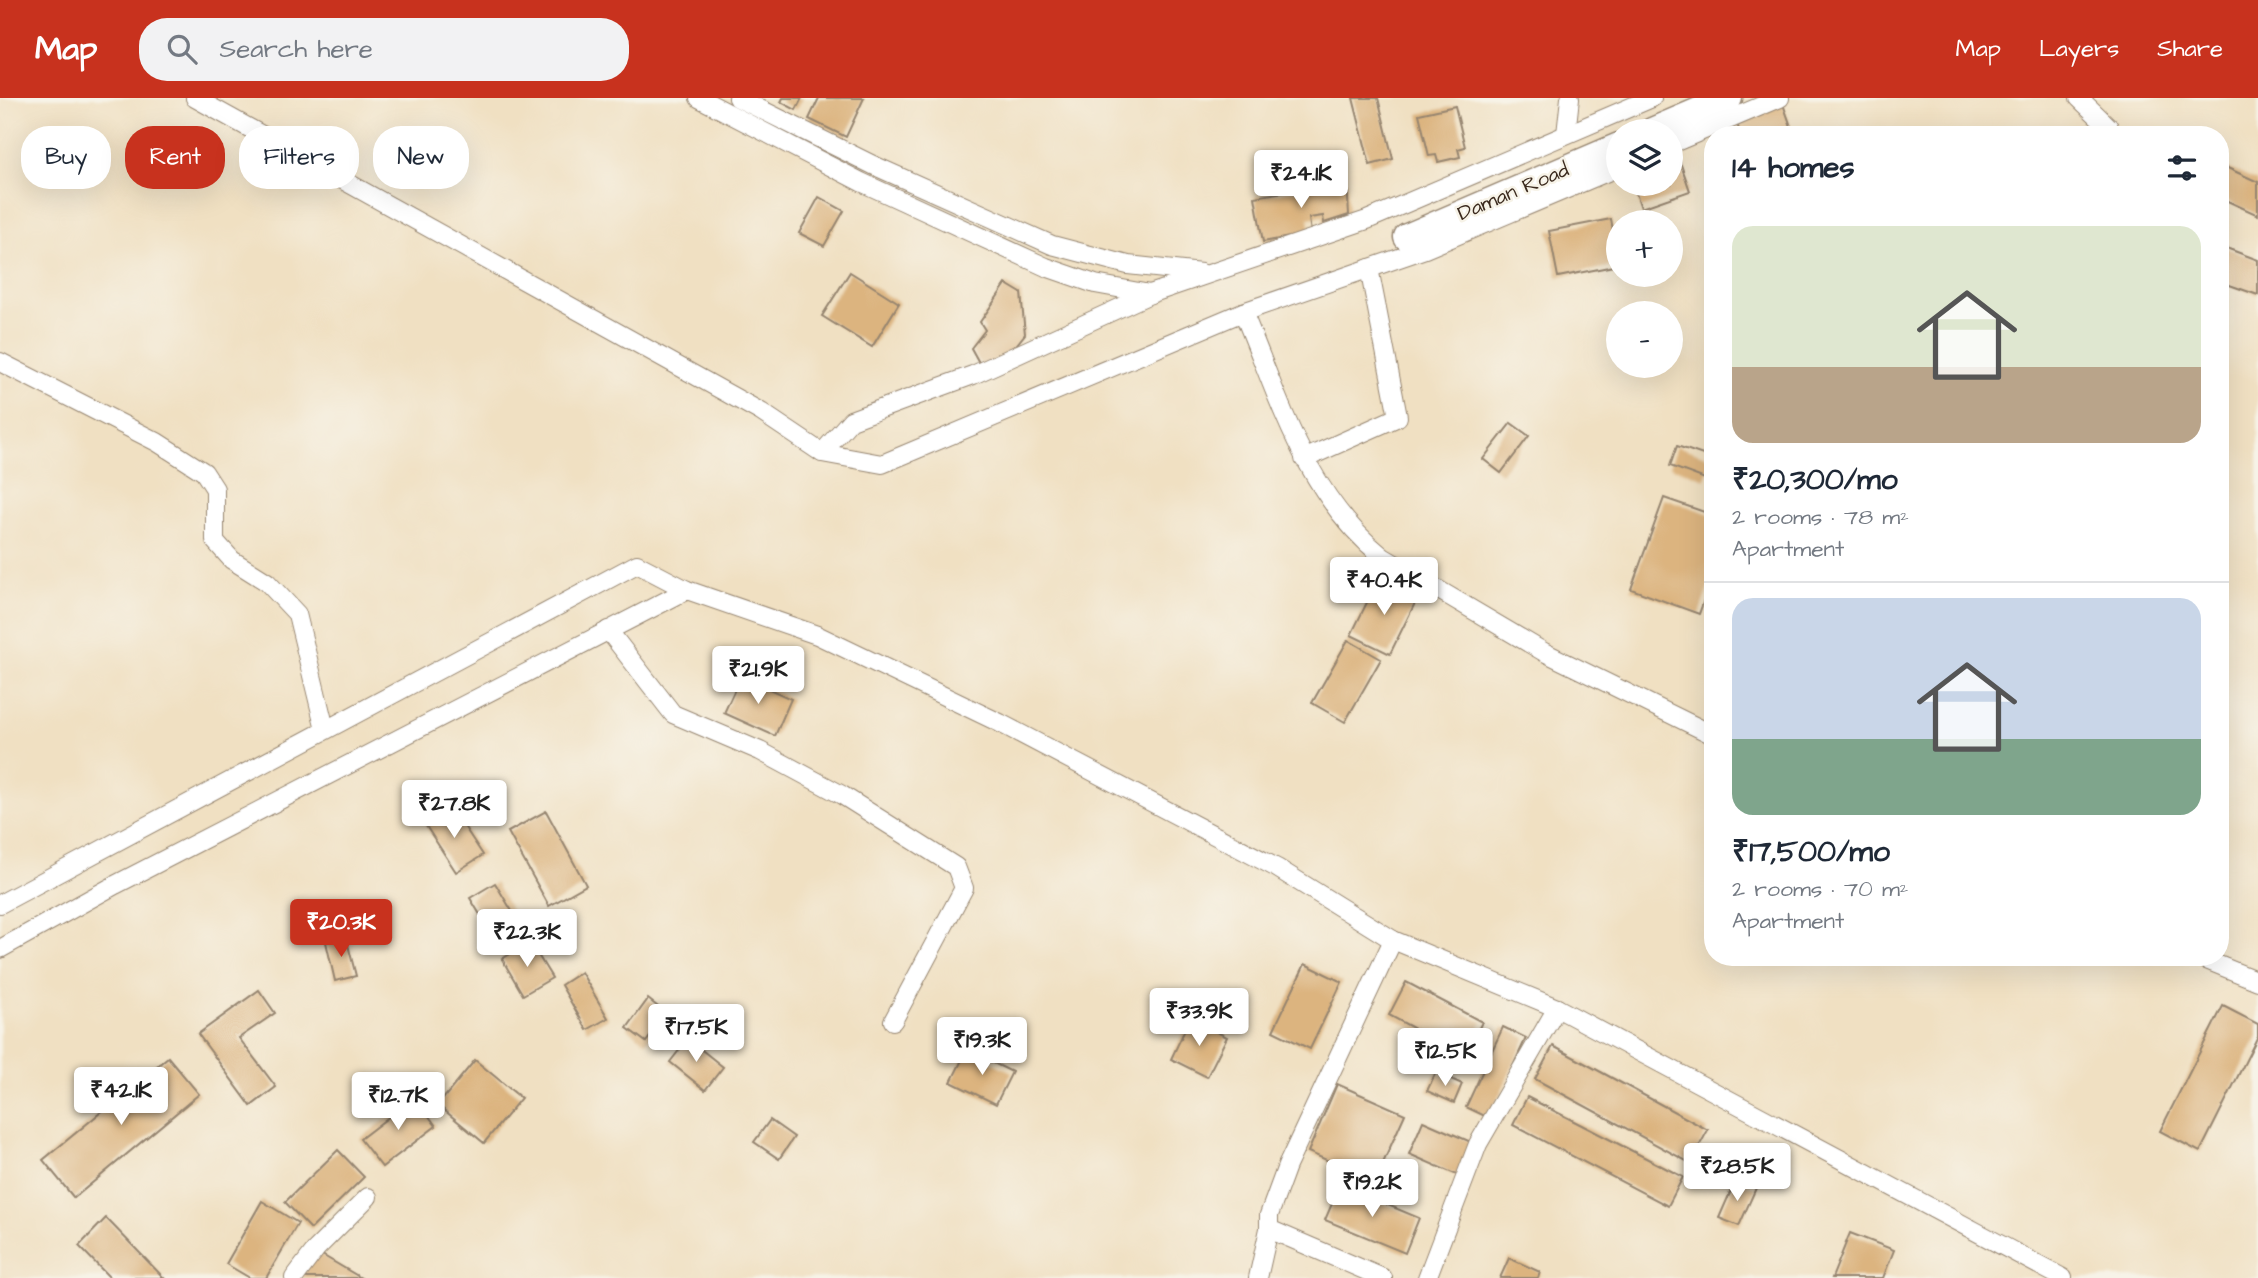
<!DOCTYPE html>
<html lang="en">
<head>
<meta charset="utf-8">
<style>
  :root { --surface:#fff; --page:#f2f2f3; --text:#1f2937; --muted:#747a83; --line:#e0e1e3; --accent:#c8321e }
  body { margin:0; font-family:"Architects Daughter",sans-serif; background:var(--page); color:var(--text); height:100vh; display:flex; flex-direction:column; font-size:26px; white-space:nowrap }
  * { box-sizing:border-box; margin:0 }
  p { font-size:23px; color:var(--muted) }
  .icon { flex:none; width:38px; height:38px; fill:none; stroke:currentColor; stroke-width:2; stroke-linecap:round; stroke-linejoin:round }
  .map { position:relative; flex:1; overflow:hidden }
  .sheet { position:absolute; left:1704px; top:28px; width:525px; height:840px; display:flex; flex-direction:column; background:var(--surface); border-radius:28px; box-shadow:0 7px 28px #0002 }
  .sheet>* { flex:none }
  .banner { position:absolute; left:21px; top:28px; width:665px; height:63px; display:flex; gap:14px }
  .tools { position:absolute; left:1606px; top:21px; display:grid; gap:14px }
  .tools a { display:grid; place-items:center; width:77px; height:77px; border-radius:50%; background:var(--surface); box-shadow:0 7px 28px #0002; font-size:35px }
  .price { position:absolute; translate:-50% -60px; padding:0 16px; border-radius:7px; background:#fff; color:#222; font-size:23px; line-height:46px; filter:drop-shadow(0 2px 4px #0008) }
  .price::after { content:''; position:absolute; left:50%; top:42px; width:21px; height:16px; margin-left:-10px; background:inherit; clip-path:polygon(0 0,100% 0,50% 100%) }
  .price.on { background:var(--accent); color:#fff }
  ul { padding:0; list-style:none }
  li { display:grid; align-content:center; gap:14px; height:371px; padding:0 28px }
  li+li { border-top:2px solid var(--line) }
  li span { display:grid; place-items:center; height:217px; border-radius:21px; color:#555 }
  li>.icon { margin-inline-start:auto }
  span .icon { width:126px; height:126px; fill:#fffc; stroke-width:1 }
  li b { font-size:30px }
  h2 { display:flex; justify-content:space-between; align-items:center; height:84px; padding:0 28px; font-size:30px }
  .chip { padding:0 24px; border-radius:28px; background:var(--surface); box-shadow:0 7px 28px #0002; font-size:24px; line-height:63px }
  .chip.on { background:var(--accent); color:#fff }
  header { display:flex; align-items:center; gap:42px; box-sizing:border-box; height:98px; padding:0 35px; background:var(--accent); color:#fff }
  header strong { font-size:33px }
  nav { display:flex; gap:38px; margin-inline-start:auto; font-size:24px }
  .search { width:490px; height:63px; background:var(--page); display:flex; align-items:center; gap:18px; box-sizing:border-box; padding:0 24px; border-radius:28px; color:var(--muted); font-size:26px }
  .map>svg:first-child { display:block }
  .building { fill:#dcb47f }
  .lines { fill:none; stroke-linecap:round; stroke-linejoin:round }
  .minor-casing { stroke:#968570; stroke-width:20 }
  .primary-casing { stroke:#968570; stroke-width:29 }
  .minor { stroke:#fff; stroke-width:18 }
  .primary { stroke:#fff; stroke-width:26 }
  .labels { text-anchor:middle; stroke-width:5; stroke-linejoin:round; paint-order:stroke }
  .street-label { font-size:21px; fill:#3b2a1e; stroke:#f7f3e8 }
</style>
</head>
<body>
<header>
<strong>Map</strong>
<div class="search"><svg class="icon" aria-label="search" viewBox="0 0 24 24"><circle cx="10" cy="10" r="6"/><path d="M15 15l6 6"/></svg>Search here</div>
<nav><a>Map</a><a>Layers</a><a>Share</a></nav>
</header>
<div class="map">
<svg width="2258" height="1180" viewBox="0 0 2258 1180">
  <rect width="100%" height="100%" fill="#f7f3e8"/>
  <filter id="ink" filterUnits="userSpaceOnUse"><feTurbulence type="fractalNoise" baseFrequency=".0143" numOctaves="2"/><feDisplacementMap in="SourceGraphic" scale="14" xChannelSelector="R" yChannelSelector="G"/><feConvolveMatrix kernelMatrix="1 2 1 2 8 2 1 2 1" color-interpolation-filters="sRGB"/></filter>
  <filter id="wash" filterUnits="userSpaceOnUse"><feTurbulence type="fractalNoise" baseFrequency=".00686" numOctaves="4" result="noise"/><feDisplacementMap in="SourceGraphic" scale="28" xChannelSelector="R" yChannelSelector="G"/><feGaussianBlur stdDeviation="1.57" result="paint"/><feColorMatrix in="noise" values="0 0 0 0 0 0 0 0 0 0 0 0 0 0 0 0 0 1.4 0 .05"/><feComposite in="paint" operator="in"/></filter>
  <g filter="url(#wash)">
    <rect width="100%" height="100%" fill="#f0e0c2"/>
    <g id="blocks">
      <!-- building -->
      <g class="building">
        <polygon points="783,0 802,0 796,12 781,4"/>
        <polygon points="819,0 864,0 846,39 809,21"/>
        <polygon points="1353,0 1378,0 1393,61 1370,67"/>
        <polygon points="1783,6 1794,37 1741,37 1736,23"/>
        <polygon points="1455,8 1465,49 1458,51 1460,59 1438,64 1436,57 1429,58 1419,16"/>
        <polygon points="1678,58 1690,93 1641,110 1633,86 1671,86 1671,60"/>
        <polygon points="2221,67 2258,84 2258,117 2221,100"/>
        <polygon points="1347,83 1349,117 1324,125 1323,118 1309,120 1311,135 1263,144 1255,99"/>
        <polygon points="819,99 844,113 824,148 799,135"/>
        <polygon points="1611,121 1619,167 1558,179 1549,133"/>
        <polygon points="2221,148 2258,162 2258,197 2221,184"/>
        <polygon points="850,174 899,205 872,249 822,218"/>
        <polygon points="1006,186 1021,195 1025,236 1013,251 982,270 971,250 985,232 980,224"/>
        <polygon points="1511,325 1529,338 1501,375 1483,361"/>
        <polygon points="1677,348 1712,360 1705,381 1670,368"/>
        <polygon points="1664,400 1713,417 1713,477 1699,516 1631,491"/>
        <polygon points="1378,482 1417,501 1390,556 1351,537"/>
        <polygon points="1348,542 1381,561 1345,624 1312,605"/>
        <polygon points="741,578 791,601 775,638 724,615"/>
        <polygon points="452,710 483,757 456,774 426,728"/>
        <polygon points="546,713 586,787 549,808 508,734"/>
        <polygon points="495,785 524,833 499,848 470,800"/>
        <polygon points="346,839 356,878 335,883 326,844"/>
        <polygon points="530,844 552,880 523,897 502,861"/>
        <polygon points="1305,866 1342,884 1310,951 1273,933"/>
        <polygon points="581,874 608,920 587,932 561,887"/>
        <polygon points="1406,884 1482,924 1465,958 1389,917"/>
        <polygon points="259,892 275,915 239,940 276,989 251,1008 198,936"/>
        <polygon points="648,901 667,916 646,944 627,930"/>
        <polygon points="2223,908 2258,926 2258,938 2200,1054 2160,1033"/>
        <polygon points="1190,921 1227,939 1207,979 1171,961"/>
        <polygon points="1503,929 1526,940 1489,1020 1466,1009"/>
        <polygon points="688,941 723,969 705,992 670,964"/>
        <polygon points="1553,948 1708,1032 1690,1065 1535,981"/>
        <polygon points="967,952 1012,974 996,1006 951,984"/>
        <polygon points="168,959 199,996 74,1100 43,1062"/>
        <polygon points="475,962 521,1000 484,1045 438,1007"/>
        <polygon points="1436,974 1462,986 1454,1005 1427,993"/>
        <polygon points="1337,986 1405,1016 1375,1083 1308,1054"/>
        <polygon points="415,999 436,1028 382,1069 360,1041"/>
        <polygon points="1527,999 1683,1079 1668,1108 1513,1027"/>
        <polygon points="770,1022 794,1039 779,1061 754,1044"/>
        <polygon points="1423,1023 1471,1044 1457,1077 1409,1056"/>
        <polygon points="338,1052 364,1079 311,1131 285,1104"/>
        <polygon points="1736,1081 1756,1090 1739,1128 1719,1120"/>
        <polygon points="1340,1087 1419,1120 1405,1155 1325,1122"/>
        <polygon points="262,1103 298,1125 266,1180 250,1180 226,1166"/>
        <polygon points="106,1120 164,1180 110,1180 79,1148"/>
        <polygon points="1850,1135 1894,1152 1883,1180 1832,1180"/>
        <polygon points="317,1154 361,1180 302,1180"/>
        <polygon points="1509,1160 1540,1174 1538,1180 1500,1180"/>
      </g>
    </g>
  </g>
  <g filter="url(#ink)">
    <use href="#blocks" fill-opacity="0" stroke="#968570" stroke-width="2"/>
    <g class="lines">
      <defs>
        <g id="minor">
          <polyline points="195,0 761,314 822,355 882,366 1243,214 1425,151 1619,69"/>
          <polyline points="699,0 861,84 1046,169 1095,186 1150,196"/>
          <polyline points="738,0 873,67 1052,147 1128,167 1201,175"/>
          <polyline points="2079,0 2109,29"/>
          <polyline points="1566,36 1570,0"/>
          <polyline points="1671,46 1780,0"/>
          <path d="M1243,214C1280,302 1306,397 1383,459L1544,554L1713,637"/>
          <polyline points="0,264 157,344 204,374 215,391 215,443 232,462 267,484 297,516 325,631"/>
          <polyline points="822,355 851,322 973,277 1150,196 1367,122 1652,0"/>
          <polyline points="1304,361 1398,319 1369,170"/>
          <polyline points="608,532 673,616 760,653 842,697 956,769 964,790 893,923"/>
          <polyline points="0,806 637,466 687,492 817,537 1000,625 1277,770 1393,842 1557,910 2063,1180"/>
          <polyline points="0,851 115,787 687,492"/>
          <polyline points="2199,859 2258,883"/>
          <polyline points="1269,1131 1383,1180"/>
          <polyline points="294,1180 316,1151 368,1099"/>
          <polyline points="1258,1180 1269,1131 1269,1117 1287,1068 1393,842"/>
          <polyline points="1427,1180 1478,1046 1557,910"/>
        </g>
        <g id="primary">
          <polyline points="1652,33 1729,0"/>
          <polyline points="1407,139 1619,48"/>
        </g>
      </defs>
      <!-- minor casing -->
      <use href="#minor" class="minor-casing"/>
      <!-- primary casing -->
      <use href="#primary" class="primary-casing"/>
      <!-- minor -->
      <use href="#minor" class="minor"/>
      <!-- primary -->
      <use href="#primary" class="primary"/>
    </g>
  </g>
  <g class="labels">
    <!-- street labels -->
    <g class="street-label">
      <text transform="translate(1513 93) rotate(-23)" y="7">Daman Road</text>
    </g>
  </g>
</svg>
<div class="tools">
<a><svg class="icon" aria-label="layers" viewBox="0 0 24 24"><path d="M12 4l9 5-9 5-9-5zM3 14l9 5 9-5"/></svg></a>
<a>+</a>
<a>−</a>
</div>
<b class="price" style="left:1301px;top:112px">₹24.1K</b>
<b class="price" style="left:1384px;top:519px">₹40.4K</b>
<b class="price" style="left:758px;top:608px">₹21.9K</b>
<b class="price" style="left:454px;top:742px">₹27.8K</b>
<b class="price on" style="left:341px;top:861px">₹20.3K</b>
<b class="price" style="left:527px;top:871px">₹22.3K</b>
<b class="price" style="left:1199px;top:950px">₹33.9K</b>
<b class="price" style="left:696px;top:966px">₹17.5K</b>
<b class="price" style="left:982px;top:979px">₹19.3K</b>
<b class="price" style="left:1445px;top:990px">₹12.5K</b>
<b class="price" style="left:121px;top:1029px">₹42.1K</b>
<b class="price" style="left:398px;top:1034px">₹12.7K</b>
<b class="price" style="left:1737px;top:1105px">₹28.5K</b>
<b class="price" style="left:1372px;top:1121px">₹19.2K</b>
<div class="banner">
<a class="chip">Buy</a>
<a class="chip on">Rent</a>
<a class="chip">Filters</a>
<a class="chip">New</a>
</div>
<section class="sheet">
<h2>14 homes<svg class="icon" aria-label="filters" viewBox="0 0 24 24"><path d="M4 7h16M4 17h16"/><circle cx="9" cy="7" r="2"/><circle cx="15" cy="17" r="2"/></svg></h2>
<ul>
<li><span style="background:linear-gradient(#dfe7d0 65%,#b9a48a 0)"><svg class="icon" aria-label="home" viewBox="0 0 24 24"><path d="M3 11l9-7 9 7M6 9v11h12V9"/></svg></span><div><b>₹20,300/mo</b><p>2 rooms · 78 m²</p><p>Apartment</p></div></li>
<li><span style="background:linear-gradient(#c9d6e8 65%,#7fa58c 0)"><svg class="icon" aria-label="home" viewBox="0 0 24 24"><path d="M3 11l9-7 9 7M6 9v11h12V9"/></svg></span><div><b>₹17,500/mo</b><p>2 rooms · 70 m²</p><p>Apartment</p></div></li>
</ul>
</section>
</div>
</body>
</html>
